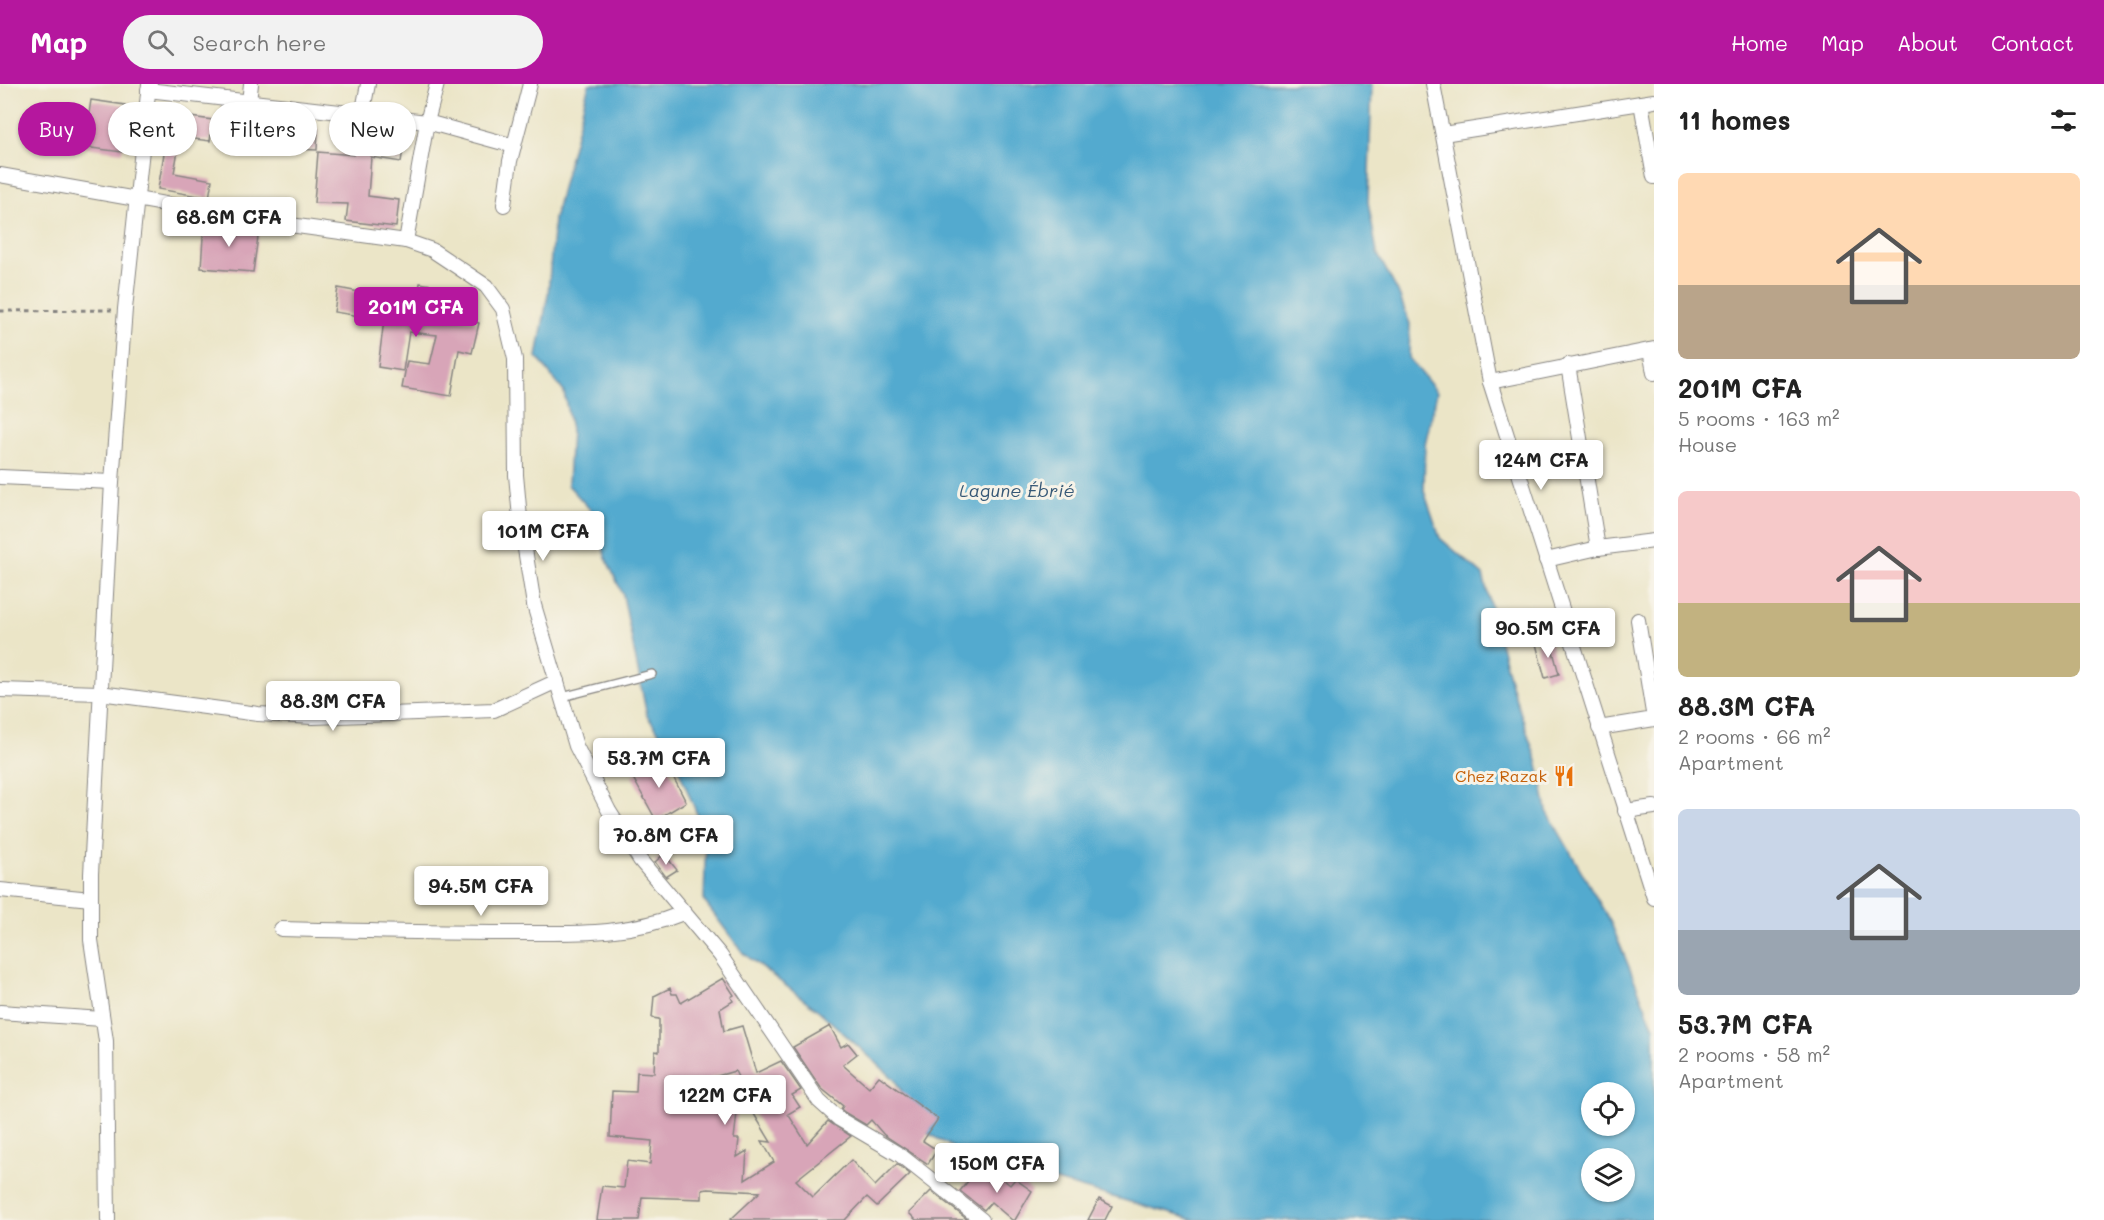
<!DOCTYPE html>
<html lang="en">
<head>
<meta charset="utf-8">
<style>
  :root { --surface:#fff; --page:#f2f2f2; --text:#222; --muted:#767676; --accent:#b5179e }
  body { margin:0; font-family:Mali,sans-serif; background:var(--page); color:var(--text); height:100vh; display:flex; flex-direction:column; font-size:22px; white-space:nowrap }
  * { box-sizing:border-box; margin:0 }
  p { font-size:20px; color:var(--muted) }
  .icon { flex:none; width:33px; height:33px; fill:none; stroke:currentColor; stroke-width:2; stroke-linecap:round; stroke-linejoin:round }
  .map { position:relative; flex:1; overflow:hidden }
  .drawer { display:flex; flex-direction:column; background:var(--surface); width:450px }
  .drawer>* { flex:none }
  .hud { position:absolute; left:18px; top:18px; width:570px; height:54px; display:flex; gap:12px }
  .buttons { position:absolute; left:1581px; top:998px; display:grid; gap:12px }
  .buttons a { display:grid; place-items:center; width:54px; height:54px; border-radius:50%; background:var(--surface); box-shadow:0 2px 4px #0004; font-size:30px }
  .price { position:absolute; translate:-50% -51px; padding:0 14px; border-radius:6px; background:#fff; color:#222; font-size:20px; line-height:39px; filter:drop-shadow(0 2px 3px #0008) }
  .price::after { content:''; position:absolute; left:50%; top:36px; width:18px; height:14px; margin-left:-9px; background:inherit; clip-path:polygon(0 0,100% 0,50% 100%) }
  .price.current { background:var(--accent); color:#fff }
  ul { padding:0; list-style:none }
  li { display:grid; align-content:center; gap:12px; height:318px; padding:0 24px }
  li span { display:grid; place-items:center; height:186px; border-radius:9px; color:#555 }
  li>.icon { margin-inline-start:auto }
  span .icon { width:108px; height:108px; fill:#fffc; stroke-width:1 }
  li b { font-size:26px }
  h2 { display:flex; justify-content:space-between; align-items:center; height:72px; padding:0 24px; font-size:26px }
  .chip { padding:0 21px; border-radius:27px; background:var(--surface); box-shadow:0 2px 4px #0004; font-size:21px; line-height:54px }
  .chip.current { background:var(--accent); color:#fff }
  header { display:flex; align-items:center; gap:36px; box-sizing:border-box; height:84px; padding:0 30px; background:var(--accent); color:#fff }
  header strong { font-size:28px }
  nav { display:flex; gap:33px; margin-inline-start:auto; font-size:21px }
  .search { width:420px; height:54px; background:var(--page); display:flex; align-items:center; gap:15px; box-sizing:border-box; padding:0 21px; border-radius:33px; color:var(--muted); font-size:22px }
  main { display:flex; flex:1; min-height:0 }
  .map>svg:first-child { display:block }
  .water { fill:#53aacf; stroke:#3a6685; stroke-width:1.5; fill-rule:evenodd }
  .building { fill:#d8a5b8; fill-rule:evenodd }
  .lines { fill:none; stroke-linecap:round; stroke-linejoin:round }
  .service-casing { stroke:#868481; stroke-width:10 }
  .minor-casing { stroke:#868481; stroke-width:16 }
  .path { stroke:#868481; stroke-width:3; stroke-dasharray:4.5 4.5; stroke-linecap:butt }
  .service { stroke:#fff; stroke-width:7 }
  .minor { stroke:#fff; stroke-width:14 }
  .labels { text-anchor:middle; stroke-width:6; stroke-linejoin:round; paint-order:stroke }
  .food-label { font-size:16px; fill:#c56008; stroke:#f7f3e8; text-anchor:end }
  .water-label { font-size:18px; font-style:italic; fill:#365876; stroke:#f7f3e8 }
</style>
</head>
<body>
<header>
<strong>Map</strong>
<div class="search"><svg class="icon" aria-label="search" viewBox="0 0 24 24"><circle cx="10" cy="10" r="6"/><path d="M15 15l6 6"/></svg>Search here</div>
<nav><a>Home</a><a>Map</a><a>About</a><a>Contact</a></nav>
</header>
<main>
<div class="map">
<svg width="1654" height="1136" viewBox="0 0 1654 1136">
  <rect width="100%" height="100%" fill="#f7f3e8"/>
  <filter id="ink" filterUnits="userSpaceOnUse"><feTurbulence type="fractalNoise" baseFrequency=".0167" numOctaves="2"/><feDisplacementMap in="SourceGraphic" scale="12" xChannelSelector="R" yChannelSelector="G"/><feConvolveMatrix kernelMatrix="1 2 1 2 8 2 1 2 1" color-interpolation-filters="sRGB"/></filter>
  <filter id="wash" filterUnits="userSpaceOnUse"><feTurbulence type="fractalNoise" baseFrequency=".008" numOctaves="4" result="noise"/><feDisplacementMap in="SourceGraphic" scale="24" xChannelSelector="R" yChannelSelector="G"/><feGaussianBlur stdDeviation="1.35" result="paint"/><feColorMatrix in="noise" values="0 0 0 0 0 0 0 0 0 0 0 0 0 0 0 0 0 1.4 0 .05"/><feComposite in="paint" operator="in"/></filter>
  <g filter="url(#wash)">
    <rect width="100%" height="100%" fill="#ebe5c7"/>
    <!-- water -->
    <path class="water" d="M589,0H1372L1368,118L1377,169L1398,208L1410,240L1409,274L1437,308L1425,360L1424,407L1440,454L1483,491L1511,601L1538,680L1547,727L1611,839L1654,944V1136H1194L968,1072L927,1049L894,995L819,927L743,869L704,817L706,752L669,662L647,632L623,511L605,472L596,432L568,401L571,346L564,308L537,273L548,210L554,135ZM1592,1008H1624V1041H1592ZM1592,1074H1624V1107H1592Z"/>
    <g id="blocks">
      <!-- building -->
      <g class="building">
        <polygon points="91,16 125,21 121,45 125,46 122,68 84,63"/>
        <polygon points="174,31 213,36 210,57 171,52"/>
        <polygon points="268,37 309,39 309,45 318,45 317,66 221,62 222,50 267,52"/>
        <polygon points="366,46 405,52 401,78 371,73 368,112 399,116 396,143 346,137 348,120 314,119 318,68 354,71 356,60 364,62"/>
        <polygon points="166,58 179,61 174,89 212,96 209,114 158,105"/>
        <polygon points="204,138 259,146 253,188 201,184"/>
        <polygon points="420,199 432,201 430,213 438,214 435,228 479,239 472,269 459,266 451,312 402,304 407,277 430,280 437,251 409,248 403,287 378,283 384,236 334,228 338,204 375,211 373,223 415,230"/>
        <polygon points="1550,556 1559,590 1545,594 1536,560"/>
        <polygon points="664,675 686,718 656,736 632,692"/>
        <polygon points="664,770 677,786 666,793 655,778"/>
        <path d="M723,894L734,911L731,913L733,917L720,925L724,947L742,942L756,989L781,977L801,1006L792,1011L800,1023L788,1030L807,1060L828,1037L851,1052L796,1096L813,1113L851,1076L875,1102L897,1080L910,1090L877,1122L867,1113L845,1136H730L760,1108L708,1105L702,1106V1115L642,1113L639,1136H597L602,1102L624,1104L627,1077L650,1080L652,1057L610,1053L612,1007L636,1008L637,988L654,989L655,967L659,968V935L652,934L654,912L670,904L672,910H677L681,919ZM735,987L747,1011L743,1012L771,1058L762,1057L774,1078L745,1096L747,1067L737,1073L739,1055H734L737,1029L707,1026L710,994Z"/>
        <polygon points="830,942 841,963 848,959 857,970 843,981 869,1004 879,992 938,1035 923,1057 937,1066 928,1080 884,1051 871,1036 866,1041 844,1028 841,1025 843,1022 821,1004 793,963"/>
        <polygon points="977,1086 991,1097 997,1090 1010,1101 1015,1095 1032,1107 1015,1136 1012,1136 991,1118 984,1126 960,1107"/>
        <polygon points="931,1107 968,1136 916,1136 909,1129"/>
        <polygon points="1099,1115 1112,1122 1105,1136 1088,1136"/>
      </g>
    </g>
  </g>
  <g filter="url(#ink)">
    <use href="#blocks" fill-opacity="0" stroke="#868481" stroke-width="1.5"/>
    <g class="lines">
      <defs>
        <polyline id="service" points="562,613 652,590"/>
        <g id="minor">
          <polyline points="1433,0 1490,298 1654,814"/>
          <polyline points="148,6 427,38 514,62"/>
          <polyline points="249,18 251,0"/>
          <polyline points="1641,19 1654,93"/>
          <polyline points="362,31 368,0"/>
          <polyline points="1443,50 1654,17"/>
          <polyline points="0,91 261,137 406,157 432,166 486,202 503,225 515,275 516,391 520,434 534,521 576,662 609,727 640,776 720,871 819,1017 839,1035 900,1071 982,1136"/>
          <polyline points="504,121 510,77 530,0"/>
          <polyline points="406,157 427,38 437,0"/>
          <polyline points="1650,266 1654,289"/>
          <polyline points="1490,298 1654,265"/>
          <polyline points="0,393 112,398"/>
          <polyline points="1598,464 1654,457"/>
          <polyline points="1546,476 1598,464 1568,281"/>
          <polyline points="1638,536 1654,635"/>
          <polyline points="0,606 100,609 258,630 313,633 494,626 557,597"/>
          <polyline points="1599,644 1654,635"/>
          <polyline points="1625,727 1654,723"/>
          <polyline points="0,806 91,815"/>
          <path d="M281,845C358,847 436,849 513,849C573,849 627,852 683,829"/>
          <polyline points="0,928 102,935"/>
          <polyline points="108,1136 106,957 91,856 91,790 112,398 125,225 149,0"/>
        </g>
      </defs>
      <!-- service casing -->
      <use href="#service" class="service-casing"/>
      <!-- minor casing -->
      <use href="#minor" class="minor-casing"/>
      <!-- path -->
      <polyline class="path" points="0,227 112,226"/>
      <!-- service -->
      <use href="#service" class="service"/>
      <!-- minor -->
      <use href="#minor" class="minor"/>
    </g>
  </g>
  <!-- icons -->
  <defs>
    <symbol id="restaurant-bare" viewBox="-9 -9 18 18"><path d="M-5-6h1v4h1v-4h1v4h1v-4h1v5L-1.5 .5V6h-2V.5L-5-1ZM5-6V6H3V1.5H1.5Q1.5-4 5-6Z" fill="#e8710a" stroke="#f7f3e8" stroke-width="2.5" paint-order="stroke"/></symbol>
  </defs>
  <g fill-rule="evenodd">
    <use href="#restaurant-bare" x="1549" y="677" width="30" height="30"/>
  </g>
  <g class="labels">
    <!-- food labels -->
    <g class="food-label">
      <text x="1547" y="698">Chez Razak</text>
    </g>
    <!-- water labels -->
    <g class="water-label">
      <text x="1017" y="413">Lagune Ébrié</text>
    </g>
  </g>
</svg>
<div class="buttons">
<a><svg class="icon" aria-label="locate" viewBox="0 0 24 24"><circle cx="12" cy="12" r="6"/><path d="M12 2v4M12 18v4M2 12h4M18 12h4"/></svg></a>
<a><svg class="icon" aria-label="layers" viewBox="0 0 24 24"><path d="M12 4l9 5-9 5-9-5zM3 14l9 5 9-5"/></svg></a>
</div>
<b class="price" style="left:229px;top:164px">68.6M CFA</b>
<b class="price current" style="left:416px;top:254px">201M CFA</b>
<b class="price" style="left:1541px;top:407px">124M CFA</b>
<b class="price" style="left:543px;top:478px">101M CFA</b>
<b class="price" style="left:1548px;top:575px">90.5M CFA</b>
<b class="price" style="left:333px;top:648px">88.3M CFA</b>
<b class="price" style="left:659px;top:705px">53.7M CFA</b>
<b class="price" style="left:666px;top:782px">70.8M CFA</b>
<b class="price" style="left:481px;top:833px">94.5M CFA</b>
<b class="price" style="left:725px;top:1042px">122M CFA</b>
<b class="price" style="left:997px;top:1110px">150M CFA</b>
<div class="hud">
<a class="chip current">Buy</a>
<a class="chip">Rent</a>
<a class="chip">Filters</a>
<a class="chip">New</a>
</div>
</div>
<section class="drawer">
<h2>11 homes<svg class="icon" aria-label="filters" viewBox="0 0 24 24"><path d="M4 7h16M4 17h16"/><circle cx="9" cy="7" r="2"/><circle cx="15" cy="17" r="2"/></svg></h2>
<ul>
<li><span style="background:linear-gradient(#ffd9b3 60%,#b9a48a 0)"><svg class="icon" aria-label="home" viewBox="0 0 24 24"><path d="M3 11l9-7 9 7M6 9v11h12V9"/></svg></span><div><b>201M CFA</b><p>5 rooms · 163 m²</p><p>House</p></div></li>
<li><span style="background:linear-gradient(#f6c9c9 60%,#c2b280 0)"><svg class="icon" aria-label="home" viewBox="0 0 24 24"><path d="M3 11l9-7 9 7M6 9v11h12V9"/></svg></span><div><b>88.3M CFA</b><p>2 rooms · 66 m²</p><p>Apartment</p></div></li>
<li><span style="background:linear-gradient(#c9d6e8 65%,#9aa5b1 0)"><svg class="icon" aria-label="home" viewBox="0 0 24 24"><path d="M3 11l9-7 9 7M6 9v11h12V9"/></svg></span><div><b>53.7M CFA</b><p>2 rooms · 58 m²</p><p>Apartment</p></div></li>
</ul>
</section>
</main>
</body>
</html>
